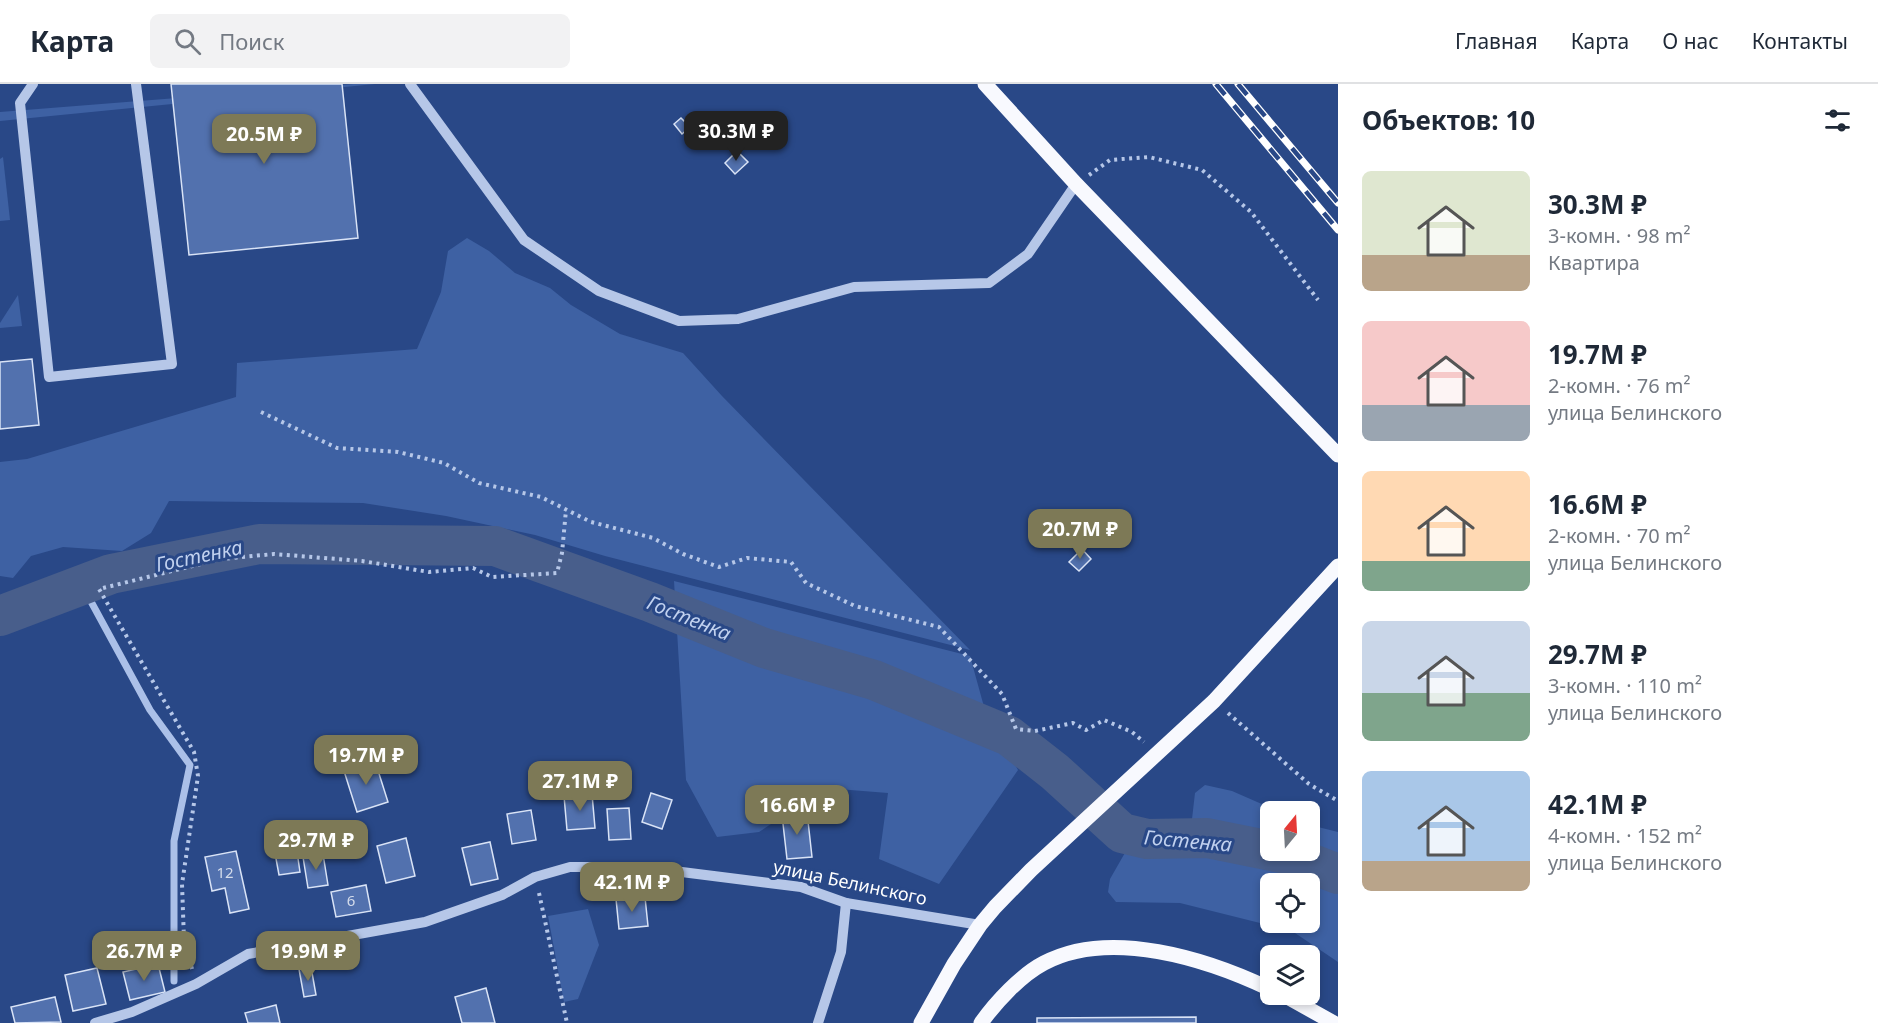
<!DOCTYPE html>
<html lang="ru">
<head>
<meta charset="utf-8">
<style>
  :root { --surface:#fff; --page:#f2f2f3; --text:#1f2937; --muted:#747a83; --line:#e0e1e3; --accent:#7d7956 }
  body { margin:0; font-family:"Noto Sans",sans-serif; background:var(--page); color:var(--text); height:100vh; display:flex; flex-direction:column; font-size:22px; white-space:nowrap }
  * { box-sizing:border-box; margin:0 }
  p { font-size:20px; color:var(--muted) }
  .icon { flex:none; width:33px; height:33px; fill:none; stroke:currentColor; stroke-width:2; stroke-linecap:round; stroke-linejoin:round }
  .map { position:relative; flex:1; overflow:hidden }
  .side { display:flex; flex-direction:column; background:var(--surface); width:540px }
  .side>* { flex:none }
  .needle { width:39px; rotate:18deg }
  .tools { position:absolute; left:1260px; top:717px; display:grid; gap:12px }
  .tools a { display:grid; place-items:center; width:60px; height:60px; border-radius:9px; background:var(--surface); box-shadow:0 3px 9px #0003; font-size:30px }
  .price { position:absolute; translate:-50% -51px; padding:0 14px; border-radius:12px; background:var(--accent); color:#fff; font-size:20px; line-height:39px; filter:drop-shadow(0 2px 3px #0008) }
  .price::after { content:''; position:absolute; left:50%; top:36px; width:18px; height:14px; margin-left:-9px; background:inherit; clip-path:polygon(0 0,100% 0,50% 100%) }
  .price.current { background:#222; color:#fff }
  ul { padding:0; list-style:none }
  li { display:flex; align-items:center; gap:18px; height:150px; padding:0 24px }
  li span { display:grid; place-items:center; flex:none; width:168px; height:120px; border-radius:9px; color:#555 }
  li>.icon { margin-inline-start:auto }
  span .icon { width:72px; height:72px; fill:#fffc; stroke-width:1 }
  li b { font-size:26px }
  h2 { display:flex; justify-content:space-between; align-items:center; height:72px; padding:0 24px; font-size:26px }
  header { display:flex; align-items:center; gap:36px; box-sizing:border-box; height:84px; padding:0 30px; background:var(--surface); border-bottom:2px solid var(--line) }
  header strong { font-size:28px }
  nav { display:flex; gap:33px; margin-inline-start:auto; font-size:21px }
  .search { width:420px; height:54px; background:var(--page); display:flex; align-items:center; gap:15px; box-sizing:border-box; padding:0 21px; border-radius:9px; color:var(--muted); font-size:22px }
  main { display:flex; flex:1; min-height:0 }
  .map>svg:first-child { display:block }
  .green { fill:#3e61a3; fill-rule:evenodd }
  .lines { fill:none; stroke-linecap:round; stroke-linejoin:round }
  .stream { stroke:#abc0e8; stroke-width:7 }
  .river { stroke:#485e8b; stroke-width:40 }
  .building { fill:#5271ae; stroke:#d9e3f6; stroke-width:1.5 }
  .path { stroke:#b6c7e8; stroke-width:4; stroke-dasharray:3 4.5; stroke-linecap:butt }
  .minor { stroke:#b6c7e8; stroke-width:10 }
  .major { stroke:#f8f9fe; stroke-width:15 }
  .rail-casing { stroke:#fff; stroke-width:7 }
  .rail { stroke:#294887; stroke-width:4.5; stroke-dasharray:14; stroke-linecap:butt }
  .labels { text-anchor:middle; stroke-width:6; stroke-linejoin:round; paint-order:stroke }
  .number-label { font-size:15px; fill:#d4dceb }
  .street-label { font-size:18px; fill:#fff; stroke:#294887 }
  .water-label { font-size:20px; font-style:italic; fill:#c1d1ef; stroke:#294887 }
</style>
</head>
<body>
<header>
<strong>Карта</strong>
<div class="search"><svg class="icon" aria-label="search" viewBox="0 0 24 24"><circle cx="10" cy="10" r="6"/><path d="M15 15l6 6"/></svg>Поиск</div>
<nav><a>Главная</a><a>Карта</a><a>О нас</a><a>Контакты</a></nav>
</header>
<main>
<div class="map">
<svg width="1338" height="939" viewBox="0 0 1338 939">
  <rect width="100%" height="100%" fill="#294887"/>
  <!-- green -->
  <g class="green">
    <polygon points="353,0 375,0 0,37 0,28"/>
    <polygon points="3,73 10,136 0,137 0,75"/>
    <polygon points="467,154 489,167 515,189 550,204 571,221 620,250 683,269 722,312 970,566 605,472 535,451 446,432 363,419 169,417 151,449 122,467 63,463 31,472 13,494 0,492 0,378 27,375 236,313 237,279 417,265 441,208 448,167"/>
    <polygon points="18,211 22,242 0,244 0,239"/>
    <polygon points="674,497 970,572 986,630 1018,686 939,800 879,775 888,709 825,704 759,748 717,753 686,696"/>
    <path d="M1205,701L1232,707L1278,727L1270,728V766H1310V741L1338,748V878L1292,847L1180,819L1116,818L1108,808L1110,795L1130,760L1182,742L1192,735L1195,709ZM1270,800H1310V838H1270Z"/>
    <polygon points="588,825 599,861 578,915 564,918 548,832"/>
  </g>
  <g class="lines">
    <!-- stream -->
    <polyline class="stream" points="82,501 150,626 190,681 174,757 174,897"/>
    <!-- river -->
    <polyline class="river" points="0,532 111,490 259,460 495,462 650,518 764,564 874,596 1009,652 1055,688 1122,749 1147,755 1207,754 1286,770 1338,790"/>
  </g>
  <!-- building -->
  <g class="building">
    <polygon points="171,0 342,0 358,154 189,171"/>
    <polygon points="681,34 690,43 682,50 674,40"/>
    <polygon points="737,67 748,78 735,90 725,79"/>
    <polygon points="32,275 39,341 0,345 0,278"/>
    <polygon points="1082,465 1091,475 1079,487 1069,478"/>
    <polygon points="375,677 388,718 357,728 344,687"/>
    <polygon points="651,709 672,716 662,745 642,738"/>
    <polygon points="592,710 595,744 567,746 564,712"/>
    <polygon points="629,724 631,755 609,756 607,725"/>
    <polygon points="531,726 536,756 512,760 507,730"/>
    <polygon points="807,728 812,773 787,775 782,731"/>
    <polygon points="406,754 415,792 386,799 377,762"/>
    <polygon points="490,758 498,795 471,801 462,764"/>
    <polygon points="296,761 300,788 279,791 274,764"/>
    <polygon points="236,767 249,825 230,829 225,804 212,807 205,773"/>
    <polygon points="323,770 328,801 308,804 303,773"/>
    <polygon points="366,801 371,827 336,833 331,808"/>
    <polygon points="645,813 648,842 619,845 616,815"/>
    <polygon points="158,880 165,908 130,916 123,888"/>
    <polygon points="311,883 316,911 304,913 299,885"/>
    <polygon points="97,884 106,920 73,927 65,891"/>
    <polygon points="486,904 495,939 462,939 455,913"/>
    <polygon points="55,913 61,938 15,939 11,923"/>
    <polygon points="276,921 280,939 248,939 245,929"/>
    <polygon points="1196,933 1196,939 1037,939 1037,934"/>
  </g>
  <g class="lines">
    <!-- path -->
    <g class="path">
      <polyline points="1089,91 1110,76 1149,73 1202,86 1251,128 1318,216"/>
      <polyline points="261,328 337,364 398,368 444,379 479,399 541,413 591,438 653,454 683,470 719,483 747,474 791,478 806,499 855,522 939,543 1002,610 1016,645 1035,647 1073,639 1086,646 1104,636 1132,648 1144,658"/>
      <polyline points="1228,629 1309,700 1338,717"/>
      <polyline points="539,809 567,939"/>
      <polyline points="192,885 184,856 182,800 198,692 194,668 99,505 221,475 274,470 362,477 429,488 473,484 492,493 557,489 562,469 566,426"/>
    </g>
    <!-- minor -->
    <g class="minor">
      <polyline points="33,0 20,19 49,293 172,280 136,0"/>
      <polyline points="410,0 524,156 599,207 679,237 738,235 854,203 989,199 1028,170 1076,100"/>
      <polyline points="95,939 132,928 196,900 248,870 425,838 502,811 535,793 570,783 642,783 801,803 846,819 980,841"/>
      <polyline points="818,939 841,868 846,819"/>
    </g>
    <!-- major -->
    <g class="major">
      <polyline points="985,0 1076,100 1338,371"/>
      <polyline points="1282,910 1334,939"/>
      <polyline points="921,939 954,880 980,841 995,823 1031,786 1214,617 1338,482"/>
      <path d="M981,939C996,918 1021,891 1044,879C1110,844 1207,875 1270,905"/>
    </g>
    <defs>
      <g id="rail">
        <polyline points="1216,0 1338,146"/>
        <polyline points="1238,0 1338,119"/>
      </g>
    </defs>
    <!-- rail casing -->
    <use href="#rail" class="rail-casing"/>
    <!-- rail -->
    <use href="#rail" class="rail"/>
  </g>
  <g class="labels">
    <!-- number labels -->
    <g class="number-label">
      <text x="225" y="794">12</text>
      <text x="351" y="822">6</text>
    </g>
    <!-- street labels -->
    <g class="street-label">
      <text transform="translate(850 799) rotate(12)" y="6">улица Белинского</text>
    </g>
    <!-- water labels -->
    <g class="water-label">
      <text transform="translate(199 472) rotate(-12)" y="7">Гостенка</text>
      <text transform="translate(689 534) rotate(22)" y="7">Гостенка</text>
      <text transform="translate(1188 757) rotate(5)" y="7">Гостенка</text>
    </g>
  </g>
</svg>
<div class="tools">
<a><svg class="needle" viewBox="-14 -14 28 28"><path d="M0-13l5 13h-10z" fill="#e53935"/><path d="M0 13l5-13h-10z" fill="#747a83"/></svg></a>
<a><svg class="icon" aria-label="locate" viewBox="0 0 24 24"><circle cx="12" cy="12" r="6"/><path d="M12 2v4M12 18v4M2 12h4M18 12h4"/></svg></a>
<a><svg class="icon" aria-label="layers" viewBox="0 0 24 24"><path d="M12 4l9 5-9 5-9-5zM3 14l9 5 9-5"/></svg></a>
</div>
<b class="price current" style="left:736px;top:78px">30.3M ₽</b>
<b class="price" style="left:264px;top:81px">20.5M ₽</b>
<b class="price" style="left:1080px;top:476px">20.7M ₽</b>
<b class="price" style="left:366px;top:702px">19.7M ₽</b>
<b class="price" style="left:580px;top:728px">27.1M ₽</b>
<b class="price" style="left:797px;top:752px">16.6M ₽</b>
<b class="price" style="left:316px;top:787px">29.7M ₽</b>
<b class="price" style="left:632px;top:829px">42.1M ₽</b>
<b class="price" style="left:144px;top:898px">26.7M ₽</b>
<b class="price" style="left:308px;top:898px">19.9M ₽</b>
</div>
<section class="side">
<h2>Объектов: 10<svg class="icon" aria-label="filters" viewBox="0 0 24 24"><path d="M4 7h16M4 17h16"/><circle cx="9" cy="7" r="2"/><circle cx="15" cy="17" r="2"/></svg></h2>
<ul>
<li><span style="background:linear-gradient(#dfe7d0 70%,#b9a48a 0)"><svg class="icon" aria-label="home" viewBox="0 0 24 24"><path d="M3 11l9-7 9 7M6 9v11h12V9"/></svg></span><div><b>30.3M ₽</b><p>3-комн. · 98 m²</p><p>Квартира</p></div></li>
<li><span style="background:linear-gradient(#f6c9c9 70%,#9aa5b1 0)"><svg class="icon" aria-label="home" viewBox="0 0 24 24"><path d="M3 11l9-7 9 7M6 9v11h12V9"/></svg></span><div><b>19.7M ₽</b><p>2-комн. · 76 m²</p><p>улица Белинского</p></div></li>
<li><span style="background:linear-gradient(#ffd9b3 75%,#7fa58c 0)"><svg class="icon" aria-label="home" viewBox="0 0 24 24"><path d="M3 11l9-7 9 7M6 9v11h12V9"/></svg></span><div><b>16.6M ₽</b><p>2-комн. · 70 m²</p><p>улица Белинского</p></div></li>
<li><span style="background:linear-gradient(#c9d6e8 60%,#7fa58c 0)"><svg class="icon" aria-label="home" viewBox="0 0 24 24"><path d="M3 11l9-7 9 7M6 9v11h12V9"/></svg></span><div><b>29.7M ₽</b><p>3-комн. · 110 m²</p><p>улица Белинского</p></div></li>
<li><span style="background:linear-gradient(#a9c7e8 75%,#b9a48a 0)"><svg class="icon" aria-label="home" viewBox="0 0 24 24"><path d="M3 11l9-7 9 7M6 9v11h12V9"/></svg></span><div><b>42.1M ₽</b><p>4-комн. · 152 m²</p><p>улица Белинского</p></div></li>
</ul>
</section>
</main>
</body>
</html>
